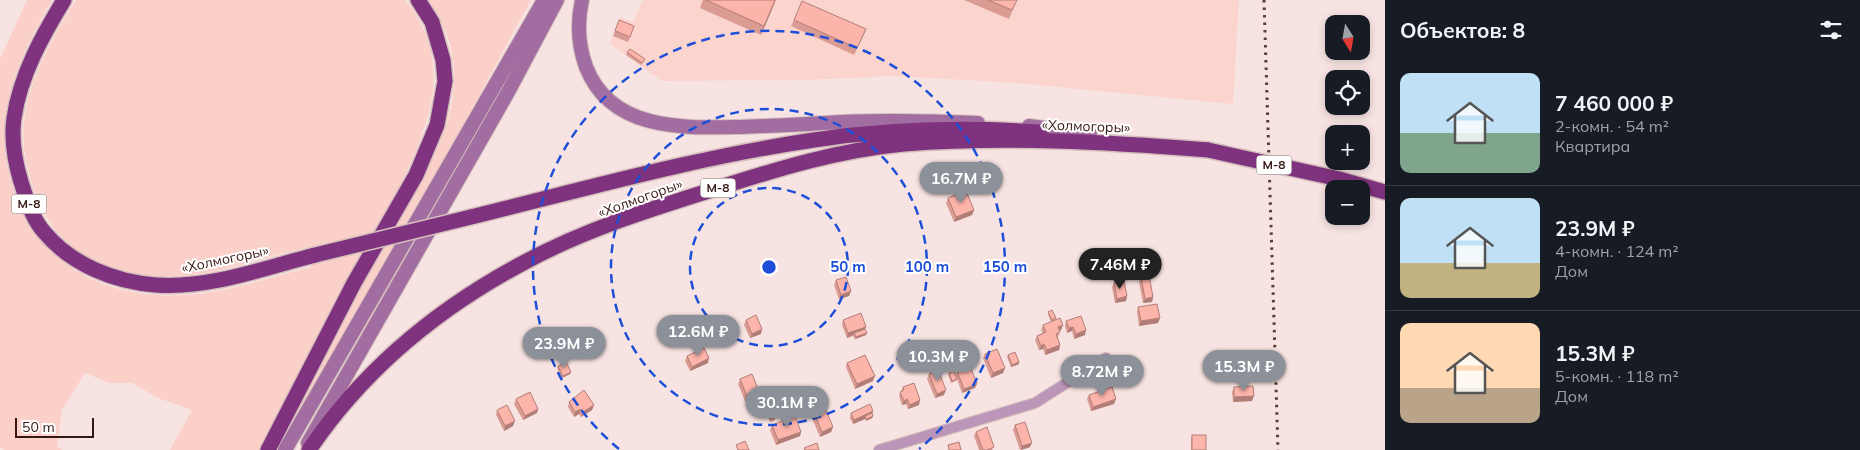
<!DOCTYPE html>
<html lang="ru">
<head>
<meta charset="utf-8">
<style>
  :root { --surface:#171b24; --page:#20242c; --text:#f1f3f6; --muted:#9ea1a6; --line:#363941; --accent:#8c9099 }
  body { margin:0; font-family:Mulish,sans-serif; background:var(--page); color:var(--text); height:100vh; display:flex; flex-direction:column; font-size:19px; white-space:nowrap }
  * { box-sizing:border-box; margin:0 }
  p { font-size:16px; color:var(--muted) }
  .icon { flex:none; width:28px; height:28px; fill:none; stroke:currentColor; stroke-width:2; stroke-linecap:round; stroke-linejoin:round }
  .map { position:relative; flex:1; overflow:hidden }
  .details { display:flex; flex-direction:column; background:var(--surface); width:475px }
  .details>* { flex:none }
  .needle { width:32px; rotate:169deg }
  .controls { position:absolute; left:1325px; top:15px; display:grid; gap:10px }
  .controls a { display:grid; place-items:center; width:45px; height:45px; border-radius:10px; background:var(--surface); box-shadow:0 2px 8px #0003; font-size:25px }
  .scale { position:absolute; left:15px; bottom:12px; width:79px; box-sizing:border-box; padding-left:5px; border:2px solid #371713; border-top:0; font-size:14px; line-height:18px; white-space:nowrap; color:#371713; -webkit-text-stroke:4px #fff; paint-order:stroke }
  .price { position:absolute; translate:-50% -42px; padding:0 11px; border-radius:18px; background:var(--accent); color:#fff; font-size:16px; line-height:32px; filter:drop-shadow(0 1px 2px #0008) }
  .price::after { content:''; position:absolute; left:50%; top:30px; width:15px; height:11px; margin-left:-8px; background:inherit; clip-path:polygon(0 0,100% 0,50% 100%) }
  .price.current { background:#222; color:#fff }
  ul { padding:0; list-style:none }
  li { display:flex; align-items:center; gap:15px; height:125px; padding:0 15px }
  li+li { border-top:1px solid var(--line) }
  li span { display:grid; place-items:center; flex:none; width:140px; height:100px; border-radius:10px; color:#555 }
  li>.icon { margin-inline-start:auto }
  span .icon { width:60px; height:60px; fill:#fffc; stroke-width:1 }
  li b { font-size:21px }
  h2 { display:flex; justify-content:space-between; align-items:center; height:60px; padding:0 15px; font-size:21px }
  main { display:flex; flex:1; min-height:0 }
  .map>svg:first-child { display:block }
  .built { fill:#fcd4ce }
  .green { fill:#fbd0c9 }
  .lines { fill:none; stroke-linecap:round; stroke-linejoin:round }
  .street-casing { stroke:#d4bfbd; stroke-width:12 }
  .secondary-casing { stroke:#d4bfbd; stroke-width:16 }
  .highway-casing { stroke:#d4bfbd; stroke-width:18 }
  .street { stroke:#bb96b9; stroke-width:10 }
  .secondary { stroke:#a26da0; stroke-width:14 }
  .highway { stroke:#7f327e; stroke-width:15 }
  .rail { stroke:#583a37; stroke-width:3; stroke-dasharray:2.5 5; stroke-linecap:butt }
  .highway-bridge-casing { stroke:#d4bfbd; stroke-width:18; stroke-linecap:butt }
  .highway-bridge { stroke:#7f327e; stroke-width:15 }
  .wall { fill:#da9b92 }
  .shaded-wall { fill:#b17e77 }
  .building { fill:#fdb4aa; stroke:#b17e77 }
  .ring { fill:none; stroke:#1d4ed8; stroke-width:2.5; stroke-dasharray:9 6 }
  .labels { text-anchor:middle; stroke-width:4; stroke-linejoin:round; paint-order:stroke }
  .shield { fill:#fff; stroke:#735d5a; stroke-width:1 }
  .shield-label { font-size:12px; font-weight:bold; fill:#371713 }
  .street-label { font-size:14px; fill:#371713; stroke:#fff }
  .centre { fill:#1d4ed8; stroke:#fff; stroke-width:2.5 }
  .ring-label { font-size:15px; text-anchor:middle; font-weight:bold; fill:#1d4ed8; stroke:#fff; stroke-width:4; stroke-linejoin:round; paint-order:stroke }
</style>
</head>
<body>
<main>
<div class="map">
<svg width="1385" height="450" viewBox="0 0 1385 450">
  <rect width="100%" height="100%" fill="#f7e4e2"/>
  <!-- built -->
  <polygon class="built" points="643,0 1239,0 1233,104 1015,83 896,76 806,80 662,81 610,44 620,17 633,22"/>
  <!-- green -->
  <g class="green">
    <path d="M27,0H52C31,35 10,77 5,119C2,144 6,169 15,193C39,257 88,290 156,295C208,299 261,280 311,267L317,246C264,254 213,280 158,276C92,272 47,242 30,177C25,159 22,141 24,121C30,77 53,37 76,0H405C452,58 433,113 406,174L259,450H170L192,410L158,398L132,383H110L85,373L62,410L57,445L62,450H4L0,447V59Z"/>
    <path d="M428,0H531L463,125L291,427L288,426C316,372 341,317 371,263C407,197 471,127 450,44C446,28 436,14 428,0Z"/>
  </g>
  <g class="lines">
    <defs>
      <polyline id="street" points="879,450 1035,403 1106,358"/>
      <g id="secondary">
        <path d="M582,0C577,23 578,45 586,67C611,131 683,128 740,127C774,126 808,124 842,122C887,120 933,121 978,123"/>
        <polyline points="1029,126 1090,134"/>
        <polyline points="308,443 508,92 557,0"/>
        <polyline points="285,450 544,0"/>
      </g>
      <g id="highway">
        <path d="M64,0C42,36 20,76 14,118C11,139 15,162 21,182C27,200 32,219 45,233C72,265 115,282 156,285C209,289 264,268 315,255"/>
        <polyline points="1339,179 1385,192"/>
        <path d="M471,217C585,189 698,157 814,140C888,129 965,127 1040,132"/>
        <polyline points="268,450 354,283 416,175 437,125 445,81 443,60 432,22 418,0"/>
        <path d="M309,450C364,369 440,307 525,262C584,230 651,209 715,189C777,169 839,150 904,144C1005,136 1107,142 1208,150"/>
      </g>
    </defs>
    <!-- street casing -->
    <use href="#street" class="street-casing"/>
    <!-- secondary casing -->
    <use href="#secondary" class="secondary-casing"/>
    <!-- highway casing -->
    <use href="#highway" class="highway-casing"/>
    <!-- street -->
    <use href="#street" class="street"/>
    <!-- secondary -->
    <use href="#secondary" class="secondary"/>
    <!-- highway -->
    <use href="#highway" class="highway"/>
    <!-- rail -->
    <polyline class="rail" points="1264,0 1278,450"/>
    <defs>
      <g id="highway-bridge">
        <polyline points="1208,150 1339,179"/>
        <polyline points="315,255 471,217"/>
      </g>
    </defs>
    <!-- highway-bridge casing -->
    <use href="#highway-bridge" class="highway-bridge-casing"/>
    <!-- highway-bridge -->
    <use href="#highway-bridge" class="highway-bridge"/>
  </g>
  <!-- wall -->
  <g class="wall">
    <polygon points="703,0 776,0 761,35 700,8"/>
    <polygon points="964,0 1017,0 1009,19"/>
    <polygon points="619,20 634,26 628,42 613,36"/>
    <polygon points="794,20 866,29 854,55 791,26"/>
    <polygon points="627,52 644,61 641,65 626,55"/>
    <polygon points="948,198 974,210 972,215 954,222 946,203"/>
    <polygon points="1141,277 1153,297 1152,302 1143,303 1139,282"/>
    <polygon points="836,280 851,291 849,296 839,299 834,285"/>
    <polygon points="1114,283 1127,296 1126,301 1115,303 1112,287"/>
    <polygon points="1138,307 1160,318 1158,323 1139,326 1137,312"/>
    <polygon points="1048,312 1056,318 1055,320 1063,325 1061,330 1059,331 1060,332 1058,337 1057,337 1060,345 1059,350 1045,355 1043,349 1039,350 1035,340 1037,336 1043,333 1041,330 1043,325 1051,322 1048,314"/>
    <polygon points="746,320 761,334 750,338 744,325"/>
    <polygon points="843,320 866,327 865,329 866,335 855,339 853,336 847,338 842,325"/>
    <polygon points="1066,321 1085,335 1074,339 1072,331 1067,333 1065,326"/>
    <polygon points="985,354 1005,368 1003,373 991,378 983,358"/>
    <polygon points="1008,355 1019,364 1011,367 1007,357"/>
    <polygon points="687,356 708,363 690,371 685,361"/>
    <polygon points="847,363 873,381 855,389 846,367"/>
    <polygon points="558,366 570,374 562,378 557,368"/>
    <polygon points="957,371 975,388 962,393 957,379 956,381 951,383 948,375 949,373 956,376"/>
    <polygon points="929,374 944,395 935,398 927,379"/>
    <polygon points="740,379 758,396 745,401 738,384"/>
    <polygon points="903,387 919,405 908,409 906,404 902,405 899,396"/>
    <polygon points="1234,387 1252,401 1233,402 1232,392"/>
    <polygon points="1089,395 1114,404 1091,411 1087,399"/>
    <polygon points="516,399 538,409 537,413 523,420 514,404"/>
    <polygon points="569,402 594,405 592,410 581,417 579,414 574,417 568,407"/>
    <polygon points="765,405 775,418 774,421 770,422 764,408"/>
    <polygon points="497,410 513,426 504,431 496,415"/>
    <polygon points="873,411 872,413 873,416 872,418 866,421 865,419 853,424 850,418 851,413"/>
    <polygon points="814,413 833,427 831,432 820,437 812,418"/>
    <polygon points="772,425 801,432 800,436 776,445 770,430"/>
    <polygon points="1015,425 1030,447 1020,450 1013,430"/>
    <polygon points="976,432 993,450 979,450 974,436"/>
    <polygon points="1192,435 1206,450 1191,450 1191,440"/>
  </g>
  <!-- shaded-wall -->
  <g class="shaded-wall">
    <polygon points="776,0 761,35 764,26"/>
    <polygon points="974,210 972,215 954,222 956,217"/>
    <polygon points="851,291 849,296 839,299 841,295"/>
    <polygon points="1127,296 1126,301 1115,303 1117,299"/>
    <polygon points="1153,297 1152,302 1143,303 1145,299"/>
    <polygon points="1160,318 1158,323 1139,326 1141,321"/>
    <polygon points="1063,325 1061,330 1056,332 1058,327"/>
    <polygon points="866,327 864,331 854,333 853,335 847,338 848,333"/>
    <polygon points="1073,327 1072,331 1067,333 1069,328"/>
    <polygon points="762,329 761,334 750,338 752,334"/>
    <polygon points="1086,330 1085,335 1074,339 1076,334"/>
    <polygon points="867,333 866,335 855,339 856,337"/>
    <polygon points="1044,344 1043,349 1039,350 1041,346"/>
    <polygon points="1060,345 1059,350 1045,355 1047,350"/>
    <polygon points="709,358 708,363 690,371 692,367"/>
    <polygon points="1019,362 1019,364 1011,367 1012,365"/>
    <polygon points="1005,368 1003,373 991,378 993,373"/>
    <polygon points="571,372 570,374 562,378 563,376"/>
    <polygon points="875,376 873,381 855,389 857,384"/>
    <polygon points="977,384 975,388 962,393 964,389"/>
    <polygon points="946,390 944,395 935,398 937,394"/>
    <polygon points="759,391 758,396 745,401 747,396"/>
    <polygon points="1254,396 1252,401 1233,402 1234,397"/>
    <polygon points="907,399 906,404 902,405 904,401"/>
    <polygon points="1116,399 1114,404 1091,411 1093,407"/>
    <polygon points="920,400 919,405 908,409 910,405"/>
    <polygon points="594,405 592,410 581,417 583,412"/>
    <polygon points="538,409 537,413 523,420 525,416"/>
    <polygon points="581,409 579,414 574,417 575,412"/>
    <polygon points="873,411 871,416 865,416 865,419 853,424 854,420"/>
    <polygon points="873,416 872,418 866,421 867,419"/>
    <polygon points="515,421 513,426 504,431 505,426"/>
    <polygon points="833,427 831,432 820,437 822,432"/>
    <polygon points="801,432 800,436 776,445 778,440"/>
    <polygon points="1032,443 1030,447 1021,450 1022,446"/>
  </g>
  <!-- building -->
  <g class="building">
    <polygon points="706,0 775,0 764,26"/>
    <polygon points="988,0 1017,0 1012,10"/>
    <polygon points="802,1 866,29 857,48 794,20"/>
    <polygon points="619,20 634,26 630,37 615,31"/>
    <polygon points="630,49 645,59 642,63 627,52"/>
    <polygon points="966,191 974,210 956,217 948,198"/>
    <polygon points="1149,275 1153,297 1145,299 1141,277"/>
    <polygon points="846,277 851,291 841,295 836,280"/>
    <polygon points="1124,281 1127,296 1117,299 1114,283"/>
    <polygon points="1157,304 1160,318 1141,321 1138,307"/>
    <polygon points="1052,310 1056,318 1052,320 1048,312"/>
    <polygon points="861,313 866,327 848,333 843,320"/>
    <polygon points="756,315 762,329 752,334 746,320"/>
    <polygon points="1081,316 1086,330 1076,334 1073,327 1069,328 1066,321"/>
    <polygon points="1060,318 1063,325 1058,327 1060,332 1056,334 1060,345 1047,350 1044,344 1041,346 1037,336 1046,332 1043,325"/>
    <polygon points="865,329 867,333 856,337 854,333"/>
    <polygon points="704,348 709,358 692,367 687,356"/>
    <polygon points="997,349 1005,368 993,373 985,354"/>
    <polygon points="1015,352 1019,362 1012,365 1008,355"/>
    <polygon points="865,355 875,376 857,384 847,363"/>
    <polygon points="566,362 571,372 563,376 558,366"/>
    <polygon points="970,366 977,384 964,389 957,371"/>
    <polygon points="938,370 946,390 937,394 929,374"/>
    <polygon points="954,371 957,379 952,381 949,373"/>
    <polygon points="752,374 759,391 747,396 740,379"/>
    <polygon points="914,383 920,400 910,405 907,399 904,401 900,392 904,390 903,387"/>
    <polygon points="1253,386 1254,396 1234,397 1234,387"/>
    <polygon points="1112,387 1116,399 1093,407 1089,395"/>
    <polygon points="584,390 594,405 583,412 581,409 575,412 569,402"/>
    <polygon points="530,392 538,409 525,416 516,399"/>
    <polygon points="769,404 775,418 771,420 765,405"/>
    <polygon points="870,404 873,411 854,420 851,413"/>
    <polygon points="507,405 515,421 505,426 497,410"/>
    <polygon points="825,408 833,427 822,432 814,413"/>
    <polygon points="872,413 873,416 867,419 865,416"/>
    <polygon points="795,416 801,432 778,440 772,425"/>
    <polygon points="1025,422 1032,443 1022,446 1015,425"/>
    <polygon points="987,427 994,447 987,450 983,450 976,432"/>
    <rect x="1192" y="435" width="14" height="15"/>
    <polygon points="745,441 749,450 738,450 736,445"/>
    <polygon points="959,442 961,450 949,450 948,445"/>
    <polygon points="817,443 819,450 805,450 804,448"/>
  </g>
  <!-- distance rings -->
  <g class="ring">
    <circle cx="769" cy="267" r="79"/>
    <circle cx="769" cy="267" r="158"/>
    <path d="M619 449A236 236 0 1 1 919 449"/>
  </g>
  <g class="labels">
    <!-- shield labels -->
    <g class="shield">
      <rect x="1256.5" y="155.5" width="35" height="19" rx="4"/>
      <rect x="700.5" y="178.5" width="35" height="19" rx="4"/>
      <rect x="11.5" y="194.5" width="35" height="19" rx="4"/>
    </g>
    <g class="shield-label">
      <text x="1274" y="169">М-8</text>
      <text x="718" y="192">М-8</text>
      <text x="29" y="208">М-8</text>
    </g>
    <!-- street labels -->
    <g class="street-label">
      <text transform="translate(1086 126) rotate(2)" y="5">«Холмогоры»</text>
      <text transform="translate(640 198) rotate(-20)" y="5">«Холмогоры»</text>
      <text transform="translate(225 259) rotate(-12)" y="5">«Холмогоры»</text>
    </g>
  </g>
  <circle cx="769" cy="267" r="8" class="centre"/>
  <g class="ring-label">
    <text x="848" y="272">50 m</text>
    <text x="927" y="272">100 m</text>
    <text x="1005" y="272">150 m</text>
  </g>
</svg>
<div class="controls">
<a><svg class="needle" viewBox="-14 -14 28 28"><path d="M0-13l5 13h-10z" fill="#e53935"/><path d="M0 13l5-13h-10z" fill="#9ea1a6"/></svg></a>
<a><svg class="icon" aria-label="locate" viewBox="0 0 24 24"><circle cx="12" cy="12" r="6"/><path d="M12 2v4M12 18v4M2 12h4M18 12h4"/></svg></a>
<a>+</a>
<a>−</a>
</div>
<div class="scale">50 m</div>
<b class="price" style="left:961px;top:204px">16.7M ₽</b>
<b class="price current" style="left:1120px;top:290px">7.46M ₽</b>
<b class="price" style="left:698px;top:357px">12.6M ₽</b>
<b class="price" style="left:564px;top:369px">23.9M ₽</b>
<b class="price" style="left:938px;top:382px">10.3M ₽</b>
<b class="price" style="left:1244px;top:392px">15.3M ₽</b>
<b class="price" style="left:1102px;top:397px">8.72M ₽</b>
<b class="price" style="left:787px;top:428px">30.1M ₽</b>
</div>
<section class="details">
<h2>Объектов: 8<svg class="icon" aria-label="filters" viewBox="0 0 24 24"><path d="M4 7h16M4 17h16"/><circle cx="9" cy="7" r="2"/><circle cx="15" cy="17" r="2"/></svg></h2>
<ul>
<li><span style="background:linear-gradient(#bfe0f5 60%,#7fa58c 0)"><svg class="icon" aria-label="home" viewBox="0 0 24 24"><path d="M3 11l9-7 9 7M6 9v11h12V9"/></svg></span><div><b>7 460 000 ₽</b><p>2-комн. · 54 m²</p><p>Квартира</p></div></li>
<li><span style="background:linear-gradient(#bfe0f5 65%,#c2b280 0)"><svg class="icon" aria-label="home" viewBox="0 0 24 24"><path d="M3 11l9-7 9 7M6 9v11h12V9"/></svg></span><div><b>23.9M ₽</b><p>4-комн. · 124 m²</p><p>Дом</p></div></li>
<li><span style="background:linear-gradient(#ffd9b3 65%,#b9a48a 0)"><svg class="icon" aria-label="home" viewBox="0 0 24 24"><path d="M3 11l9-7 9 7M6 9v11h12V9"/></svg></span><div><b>15.3M ₽</b><p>5-комн. · 118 m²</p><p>Дом</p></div></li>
</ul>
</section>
</main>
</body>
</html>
